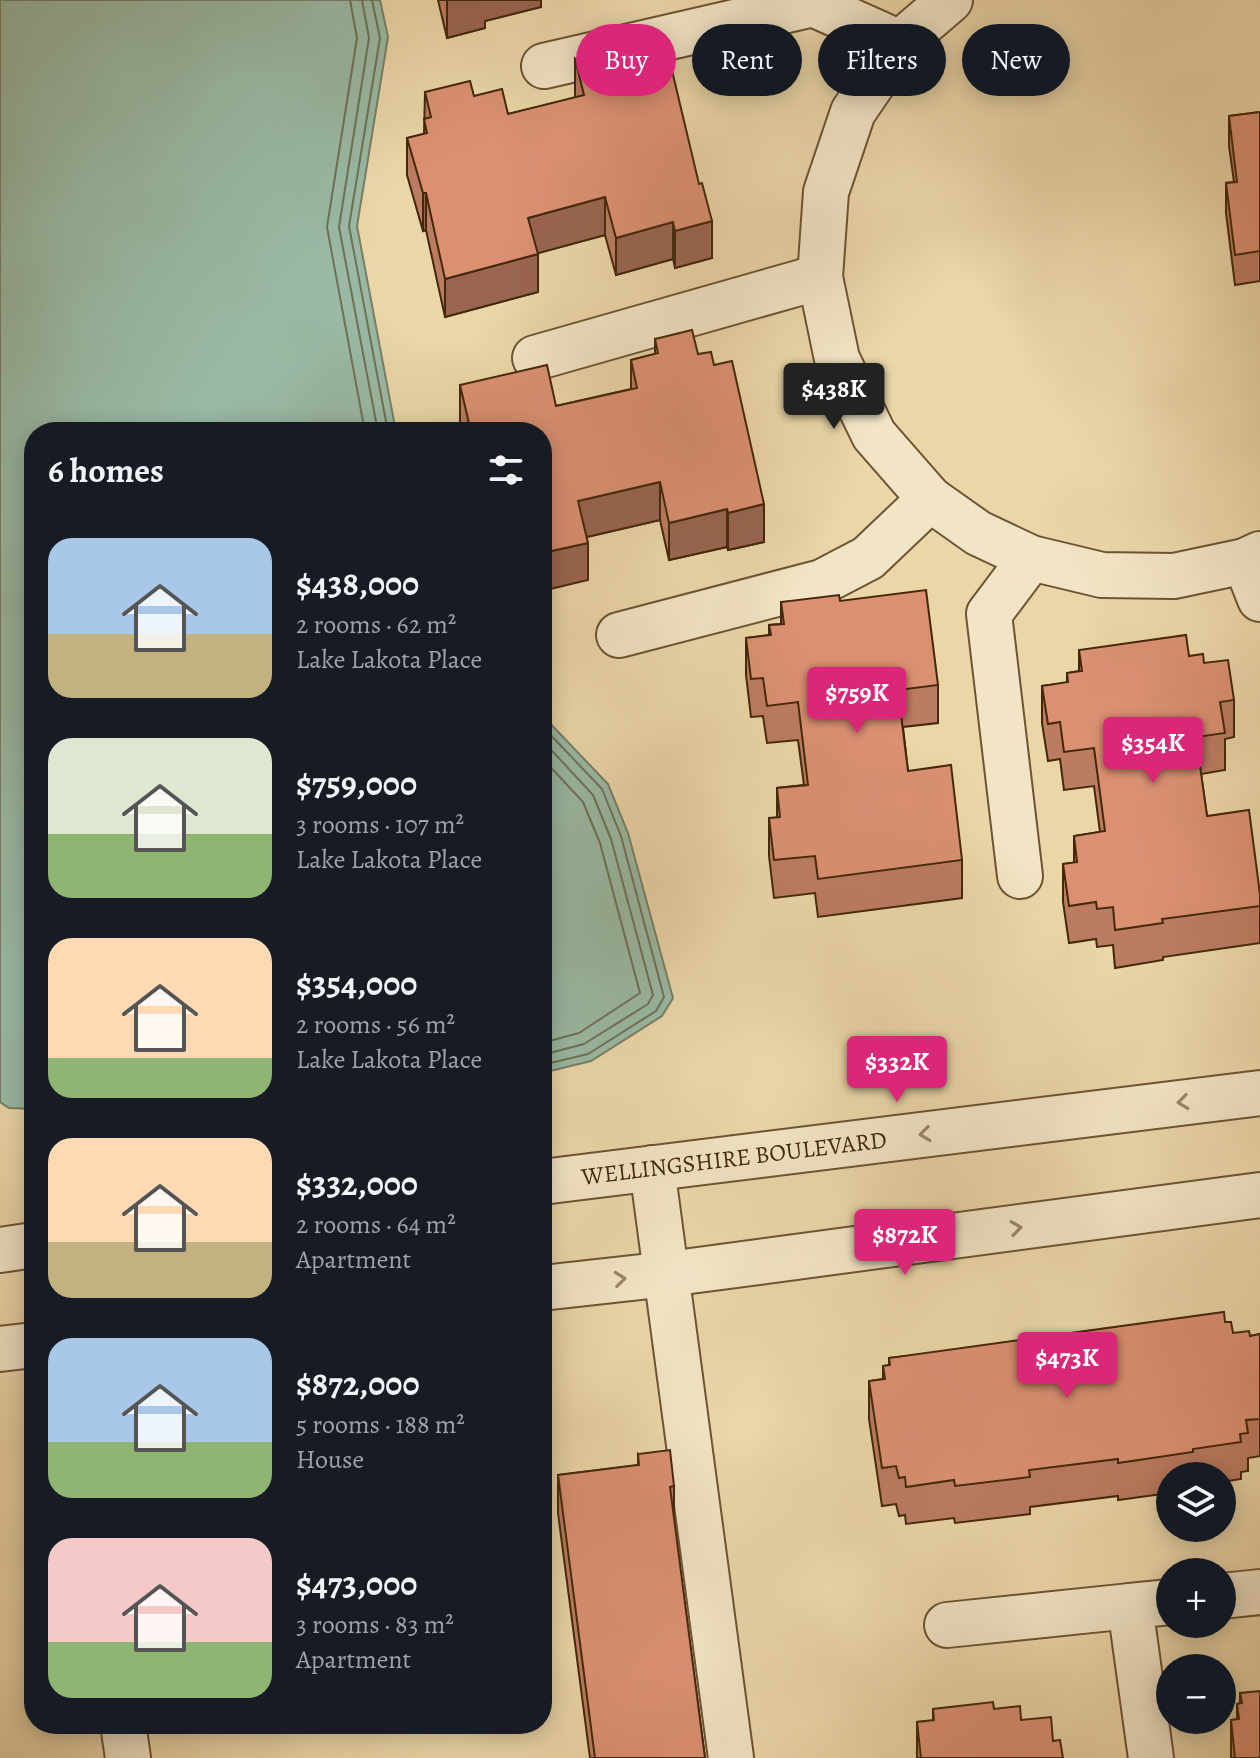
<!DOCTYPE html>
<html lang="en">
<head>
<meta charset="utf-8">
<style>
  :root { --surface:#171b24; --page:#242831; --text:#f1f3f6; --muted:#9ea1a6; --accent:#db2777 }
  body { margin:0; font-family:Alegreya,serif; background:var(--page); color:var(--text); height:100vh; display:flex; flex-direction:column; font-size:30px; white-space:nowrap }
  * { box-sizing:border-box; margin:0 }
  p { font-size:26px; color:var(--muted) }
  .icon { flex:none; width:44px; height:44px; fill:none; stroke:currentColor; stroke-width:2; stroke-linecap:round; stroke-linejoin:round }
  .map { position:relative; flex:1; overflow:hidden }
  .details { position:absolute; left:24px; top:422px; width:528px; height:1312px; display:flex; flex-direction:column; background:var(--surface); border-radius:32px; box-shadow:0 4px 20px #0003 }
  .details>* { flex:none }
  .guide { position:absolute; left:576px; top:24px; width:564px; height:72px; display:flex; gap:16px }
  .buttons { position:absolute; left:1156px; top:1462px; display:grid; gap:16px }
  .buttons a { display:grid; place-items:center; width:80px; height:80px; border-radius:50%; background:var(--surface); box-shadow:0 4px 20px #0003; font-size:40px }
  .price { position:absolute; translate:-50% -68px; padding:0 18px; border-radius:8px; background:var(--accent); color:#fff; font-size:26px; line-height:52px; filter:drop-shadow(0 2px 4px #0008) }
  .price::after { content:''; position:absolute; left:50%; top:48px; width:24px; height:18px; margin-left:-12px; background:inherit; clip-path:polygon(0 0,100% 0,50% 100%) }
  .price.on { background:#222; color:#fff }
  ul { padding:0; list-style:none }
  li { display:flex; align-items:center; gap:24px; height:200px; padding:0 24px }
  li span { display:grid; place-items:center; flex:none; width:224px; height:160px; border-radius:24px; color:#555 }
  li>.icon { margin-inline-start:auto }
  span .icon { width:96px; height:96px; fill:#fffc; stroke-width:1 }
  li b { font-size:34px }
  h2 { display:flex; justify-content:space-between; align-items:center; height:96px; padding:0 24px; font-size:34px }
  .chip { padding:0 28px; border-radius:36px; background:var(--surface); box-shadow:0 4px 20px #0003; font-size:28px; line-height:72px }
  .chip.on { background:var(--accent); color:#fff }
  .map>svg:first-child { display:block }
  .water { fill:#99b9a4; stroke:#777f66; stroke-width:2 }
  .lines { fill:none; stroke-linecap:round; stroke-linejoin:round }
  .shore { stroke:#6e7057; stroke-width:2 }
  .minor-casing { stroke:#6d5432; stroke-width:48 }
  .minor { stroke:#f2e4c6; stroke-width:44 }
  .wall { fill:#bc7c62; stroke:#43280a; stroke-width:2 }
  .shaded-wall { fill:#996550; stroke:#43280a; stroke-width:2 }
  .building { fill:#db9072; stroke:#43280a; stroke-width:2 }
  .oneway { stroke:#9a8668 }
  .labels { text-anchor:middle; stroke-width:8; stroke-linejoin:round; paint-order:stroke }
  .street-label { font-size:24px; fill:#43280a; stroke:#f2e4c6 }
</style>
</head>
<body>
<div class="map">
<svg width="1260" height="1758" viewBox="0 0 1260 1758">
  <rect width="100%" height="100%" fill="#ebd6a8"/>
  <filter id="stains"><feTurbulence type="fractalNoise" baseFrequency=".0025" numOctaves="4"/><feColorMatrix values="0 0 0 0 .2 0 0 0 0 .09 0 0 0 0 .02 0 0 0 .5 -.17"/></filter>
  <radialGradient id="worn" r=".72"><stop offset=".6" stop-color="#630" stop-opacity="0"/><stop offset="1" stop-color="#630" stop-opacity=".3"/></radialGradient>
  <!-- water -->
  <g class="water">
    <polygon points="0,0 380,0 388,37 357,226 396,432 34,432 34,1109 9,1108 0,1102"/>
    <polygon points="542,715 608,784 628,833 673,998 662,1016 591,1061 542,1073"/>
  </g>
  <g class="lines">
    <!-- shore -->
    <g class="shore">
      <polyline points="350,0 357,38 327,227 365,432"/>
      <polyline points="362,0 369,38 339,227 378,432"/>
      <polyline points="372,0 380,38 349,226 388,432"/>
      <polyline points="542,726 602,789 621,836 664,997 656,1011 588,1054 542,1065"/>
      <polyline points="542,740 593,795 611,839 653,995 648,1004 584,1044 542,1055"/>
      <polyline points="542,758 583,802 600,843 640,993 579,1033 542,1043"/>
    </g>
    <defs>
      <g id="minor">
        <polyline points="950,0 900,43 853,112 826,192 820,277 837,359 874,435 930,499 978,533 1031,558 1102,575 1174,576 1245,561 1260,554"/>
        <polyline points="544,66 813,4 900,43"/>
        <polyline points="535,358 820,277"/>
        <polyline points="1245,561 1260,599"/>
        <polyline points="619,635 822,582 868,558 930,499"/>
        <polyline points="1020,876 989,614 1031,558"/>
        <polyline points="652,1168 731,1758"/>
        <polyline points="542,1182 1260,1093"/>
        <polyline points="0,1250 34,1245"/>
        <polyline points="542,1288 668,1274 1260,1195"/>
        <polyline points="0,1349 34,1345"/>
        <polyline points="1222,1596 1260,1592"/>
        <polyline points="947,1625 1130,1606"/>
        <polyline points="123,1724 128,1758"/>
        <polyline points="1151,1758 1130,1606 1170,1602"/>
      </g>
    </defs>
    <!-- minor casing -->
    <use href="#minor" class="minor-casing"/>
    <!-- minor -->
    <use href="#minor" class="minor"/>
  </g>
  <!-- wall -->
  <g class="wall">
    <polygon points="438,0 541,0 541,7 485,21 485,28 447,38"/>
    <polygon points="575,59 712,258 675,268 673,259 616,275 605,235 537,253 538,292 445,317 426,230 423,231 407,175 407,138 424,134 425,92 474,96 508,114 575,98"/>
    <polygon points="1260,112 1260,281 1235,285 1226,213 1226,183 1234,182 1229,146 1229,116"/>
    <polygon points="655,339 698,354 764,542 728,550 727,547 669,560 660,520 587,537 588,580 542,432 462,432 460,422 460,385 556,406 631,389 631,360 655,354"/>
    <polygon points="840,601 938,685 938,723 903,727 908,771 962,860 962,898 818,917 815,893 774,898 769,856 769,818 777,818 777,788 804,785 798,740 767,743 763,716 751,717 746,675 746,638 769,635 769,625 781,624 781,602"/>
    <polygon points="1079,650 1189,656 1204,663 1234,700 1234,737 1225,739 1225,770 1201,774 1207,816 1260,894 1260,943 1163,957 1163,960 1115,968 1113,945 1097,947 1096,939 1069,943 1063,902 1063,864 1074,863 1074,836 1100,832 1094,786 1064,790 1060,759 1048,761 1042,723 1042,686 1067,683 1067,673 1079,671"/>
    <polygon points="1225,1322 1233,1333 1250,1336 1260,1334 1260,1456 1248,1458 1248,1471 1241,1472 1241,1479 1222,1482 1222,1476 1170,1476 1170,1493 1118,1500 1118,1496 1030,1507 1030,1514 955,1523 954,1518 906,1524 905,1515 899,1516 896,1504 882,1506 869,1419 869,1381 883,1379 883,1366 889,1365 889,1358"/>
    <polygon points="638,1454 674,1486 674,1523 705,1758 590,1758 558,1513 558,1475 638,1465"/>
    <polygon points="1240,1693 1260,1758 1231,1758 1231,1720 1237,1719 1237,1704 1240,1703"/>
    <polygon points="933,1709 994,1709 1021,1720 1053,1741 1063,1758 917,1758 917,1722 933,1721"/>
  </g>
  <!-- shaded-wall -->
  <g class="shaded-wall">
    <polygon points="447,0 541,0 541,7 485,21 485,28 447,38"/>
    <polygon points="423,193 426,193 426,230 423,231"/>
    <polygon points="605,197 605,235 528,256 528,218"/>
    <polygon points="712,221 712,258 675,268 675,231"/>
    <polygon points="673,222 673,259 616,275 616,238"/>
    <polygon points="538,254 538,292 445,317 445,279"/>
    <polygon points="660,482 660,520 578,539 578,501"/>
    <polygon points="764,504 764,542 728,550 728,513"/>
    <polygon points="727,509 727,547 669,560 669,523"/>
    <polygon points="588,543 588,580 542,591 542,553"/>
  </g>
  <!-- building -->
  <g class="building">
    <polygon points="664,37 699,184 702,183 712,221 675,231 673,222 616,238 605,197 528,218 538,254 445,279 426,193 423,193 407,138 427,133 424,119 431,117 425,92 470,81 474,96 502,89 508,114 584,95 575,59"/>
    <polygon points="1260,112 1260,251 1235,255 1226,183 1237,182 1229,116"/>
    <polygon points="692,330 698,354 711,352 714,365 732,361 764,504 728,513 727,509 669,523 660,482 578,501 588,543 542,553 542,432 471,432 460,385 547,365 556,406 637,388 631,360 658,353 655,339"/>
    <polygon points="926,590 938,685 898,690 908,771 951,765 962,860 818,879 815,856 774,860 769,818 780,817 777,788 808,785 798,702 767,706 763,678 751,679 746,638 771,635 769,625 784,624 781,602 839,595 840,601"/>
    <polygon points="1186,635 1189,656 1203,654 1204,663 1228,660 1234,700 1220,702 1225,733 1196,737 1207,816 1249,810 1260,894 1260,906 1162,919 1163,923 1115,930 1113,907 1097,909 1096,902 1069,906 1063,864 1077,862 1074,836 1105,831 1094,748 1064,752 1060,722 1048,724 1042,686 1068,682 1067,673 1082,671 1079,650"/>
    <polygon points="1224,1312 1225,1322 1231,1322 1233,1333 1249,1331 1250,1336 1260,1334 1260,1419 1246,1420 1248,1433 1240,1434 1241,1442 1193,1449 1193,1452 1118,1463 1118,1459 1029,1470 1030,1477 955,1486 954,1480 906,1487 905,1477 899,1478 896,1466 882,1468 869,1381 885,1379 883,1366 890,1365 889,1358"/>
    <polygon points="670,1450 674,1486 670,1487 705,1758 595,1758 558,1475 639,1465 638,1454"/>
    <polygon points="1260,1691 1260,1758 1235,1758 1231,1720 1239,1719 1237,1704 1242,1703 1240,1693"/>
    <polygon points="993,1702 994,1709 1020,1706 1021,1720 1051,1717 1053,1741 1060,1740 1063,1758 921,1758 917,1722 934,1720 933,1709"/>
  </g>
  <!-- one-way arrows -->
  <defs><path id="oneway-chevron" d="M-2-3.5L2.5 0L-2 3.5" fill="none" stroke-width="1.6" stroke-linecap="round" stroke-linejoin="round" transform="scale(2)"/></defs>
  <g class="oneway">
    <use href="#oneway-chevron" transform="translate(1183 1102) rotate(173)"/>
    <use href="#oneway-chevron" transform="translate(925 1134) rotate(173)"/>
    <use href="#oneway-chevron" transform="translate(1016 1228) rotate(-8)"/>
    <use href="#oneway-chevron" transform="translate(620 1279) rotate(-6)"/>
  </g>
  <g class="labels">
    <!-- street labels -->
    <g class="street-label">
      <text transform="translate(734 1158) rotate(-7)" y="8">WELLINGSHIRE BOULEVARD</text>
    </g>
  </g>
  <rect width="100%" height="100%" filter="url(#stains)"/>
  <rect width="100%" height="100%" fill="url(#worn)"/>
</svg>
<div class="buttons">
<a><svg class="icon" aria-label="layers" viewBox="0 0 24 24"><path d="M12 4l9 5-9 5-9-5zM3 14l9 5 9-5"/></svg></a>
<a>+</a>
<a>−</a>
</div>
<b class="price on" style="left:834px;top:431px">$438K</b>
<b class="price" style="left:857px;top:735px">$759K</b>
<b class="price" style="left:1153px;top:785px">$354K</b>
<b class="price" style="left:897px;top:1104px">$332K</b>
<b class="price" style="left:905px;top:1277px">$872K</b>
<b class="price" style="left:1067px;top:1400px">$473K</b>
<div class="guide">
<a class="chip on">Buy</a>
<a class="chip">Rent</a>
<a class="chip">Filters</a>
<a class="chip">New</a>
</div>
<section class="details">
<h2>6 homes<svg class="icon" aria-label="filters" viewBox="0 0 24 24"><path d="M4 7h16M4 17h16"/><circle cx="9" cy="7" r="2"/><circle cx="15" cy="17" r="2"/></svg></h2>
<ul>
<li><span style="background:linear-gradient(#a9c7e8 60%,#c2b280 0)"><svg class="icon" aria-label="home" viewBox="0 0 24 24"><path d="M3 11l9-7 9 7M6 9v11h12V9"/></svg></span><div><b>$438,000</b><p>2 rooms · 62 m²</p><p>Lake Lakota Place</p></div></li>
<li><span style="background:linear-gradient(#dfe7d0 60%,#8fb573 0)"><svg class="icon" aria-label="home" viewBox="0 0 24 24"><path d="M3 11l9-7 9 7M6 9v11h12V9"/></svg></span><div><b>$759,000</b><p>3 rooms · 107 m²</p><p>Lake Lakota Place</p></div></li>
<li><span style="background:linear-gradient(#ffd9b3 75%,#8fb573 0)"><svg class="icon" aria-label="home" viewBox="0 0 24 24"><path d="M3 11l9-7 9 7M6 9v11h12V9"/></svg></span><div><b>$354,000</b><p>2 rooms · 56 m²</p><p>Lake Lakota Place</p></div></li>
<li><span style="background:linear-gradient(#ffd9b3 65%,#c2b280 0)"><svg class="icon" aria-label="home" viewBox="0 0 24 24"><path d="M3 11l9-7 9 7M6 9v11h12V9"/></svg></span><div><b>$332,000</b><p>2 rooms · 64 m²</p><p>Apartment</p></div></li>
<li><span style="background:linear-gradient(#a9c7e8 65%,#8fb573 0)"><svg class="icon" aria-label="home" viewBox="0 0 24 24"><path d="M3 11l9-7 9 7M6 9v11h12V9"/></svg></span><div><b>$872,000</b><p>5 rooms · 188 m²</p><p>House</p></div></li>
<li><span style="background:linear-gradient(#f6c9c9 65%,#8fb573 0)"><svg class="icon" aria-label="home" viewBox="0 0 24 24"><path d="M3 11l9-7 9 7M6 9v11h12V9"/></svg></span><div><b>$473,000</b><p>3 rooms · 83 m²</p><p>Apartment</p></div></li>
</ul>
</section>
</div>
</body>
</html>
